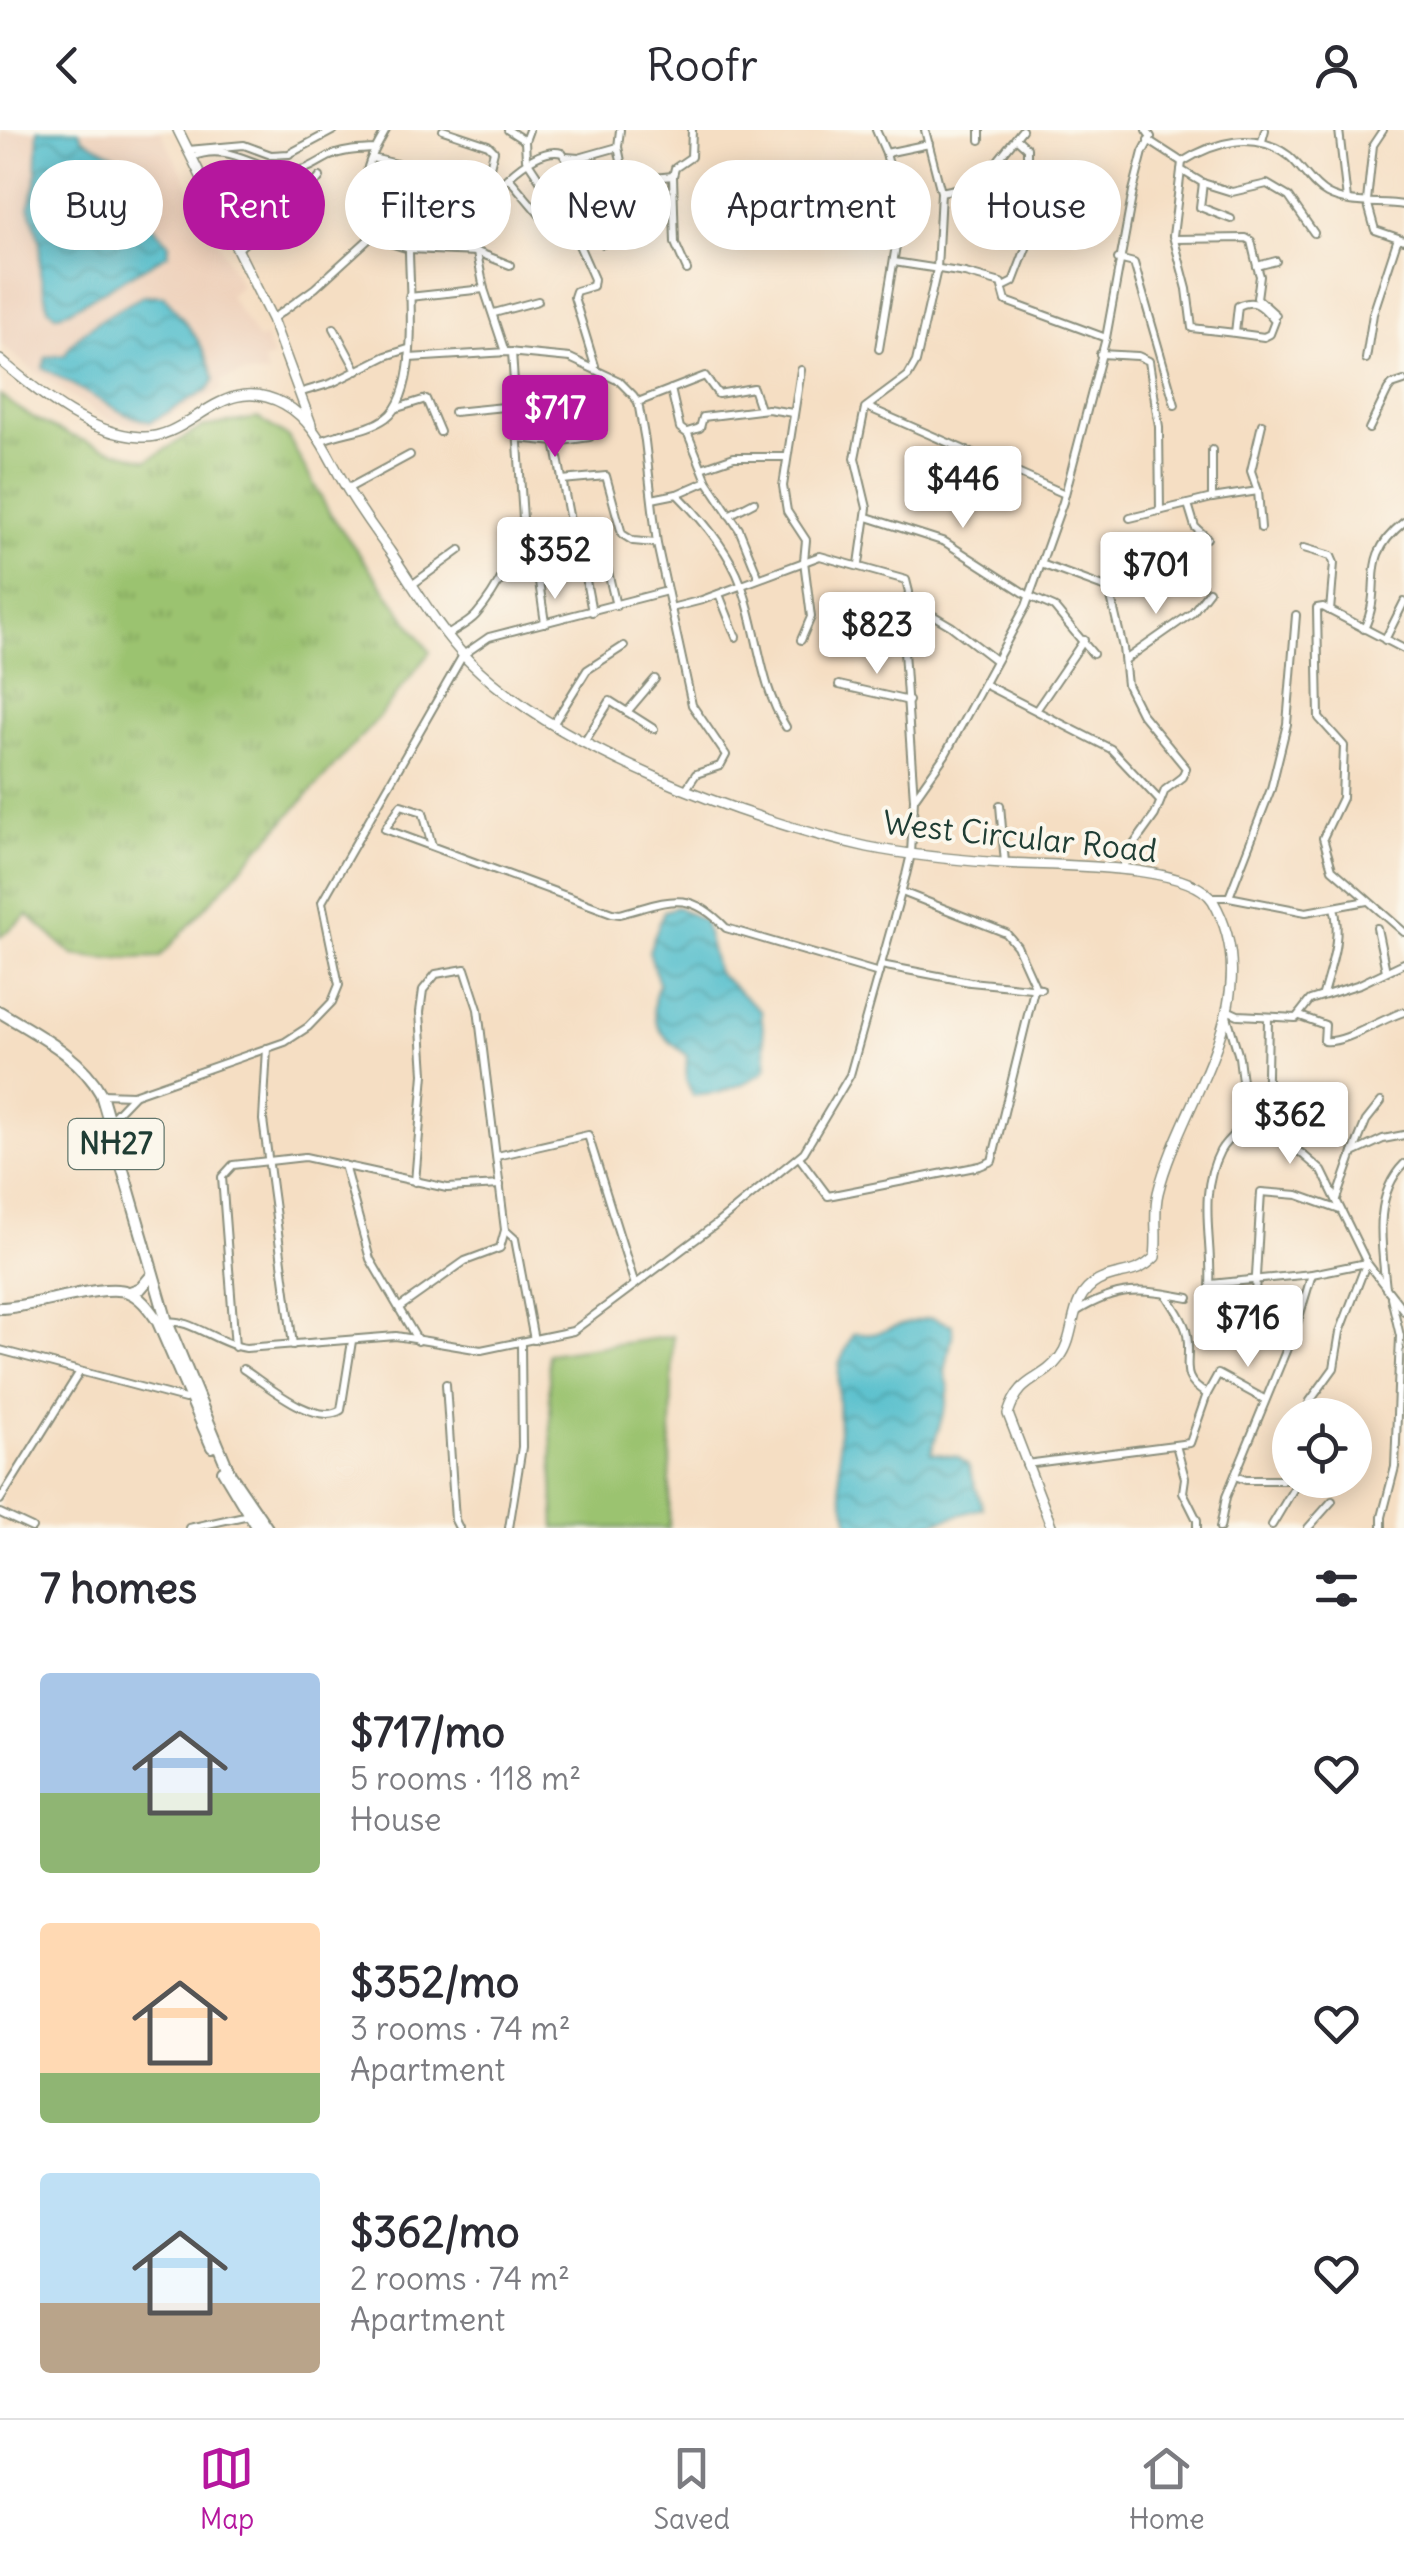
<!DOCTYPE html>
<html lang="en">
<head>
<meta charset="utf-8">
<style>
  :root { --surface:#fff; --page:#f2f2f3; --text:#2b2b33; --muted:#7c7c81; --line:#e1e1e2; --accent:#b5179e }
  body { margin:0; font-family:Delius,sans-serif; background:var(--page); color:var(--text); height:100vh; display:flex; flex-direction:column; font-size:38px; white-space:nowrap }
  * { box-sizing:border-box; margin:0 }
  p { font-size:32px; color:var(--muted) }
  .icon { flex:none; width:55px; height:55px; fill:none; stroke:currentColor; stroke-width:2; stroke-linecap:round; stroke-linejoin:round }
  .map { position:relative; height:1398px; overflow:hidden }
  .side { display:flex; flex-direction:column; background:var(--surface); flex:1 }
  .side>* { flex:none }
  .hud { position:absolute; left:30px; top:30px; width:1345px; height:90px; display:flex; gap:20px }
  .controls { position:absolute; left:1272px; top:1268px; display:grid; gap:20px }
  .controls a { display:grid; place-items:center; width:100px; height:100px; border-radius:50%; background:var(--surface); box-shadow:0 5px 25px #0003; font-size:50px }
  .price { position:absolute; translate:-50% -85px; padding:0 22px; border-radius:10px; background:#fff; color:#222; font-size:32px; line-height:65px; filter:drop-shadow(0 2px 5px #0008) }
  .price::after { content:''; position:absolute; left:50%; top:60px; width:30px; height:22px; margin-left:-15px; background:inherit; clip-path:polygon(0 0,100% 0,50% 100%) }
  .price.active { background:var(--accent); color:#fff }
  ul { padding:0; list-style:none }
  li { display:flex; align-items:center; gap:30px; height:250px; padding:0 40px }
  li span { display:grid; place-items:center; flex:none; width:280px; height:200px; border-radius:10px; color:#555 }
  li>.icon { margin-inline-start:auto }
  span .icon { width:120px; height:120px; fill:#fffc; stroke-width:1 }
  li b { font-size:42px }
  h2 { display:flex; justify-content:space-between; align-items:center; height:120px; padding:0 40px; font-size:42px }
  .chip { padding:0 35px; border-radius:45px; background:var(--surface); box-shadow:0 5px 25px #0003; font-size:35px; line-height:90px }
  .chip.active { background:var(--accent); color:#fff }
  header { display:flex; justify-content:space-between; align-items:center; height:130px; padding:0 40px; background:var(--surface); font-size:45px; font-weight:600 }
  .dock { display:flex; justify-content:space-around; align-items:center; height:140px; border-top:2px solid var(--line); background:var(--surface); font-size:28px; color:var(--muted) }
  .dock a { display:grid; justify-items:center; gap:5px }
  .dock .active { color:var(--accent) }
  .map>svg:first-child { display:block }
  .built { fill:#eed1bb }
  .grass { fill:url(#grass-tufts); stroke:#5d8052; stroke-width:2.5 }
  .park { fill:#9bc36f; stroke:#5d8052; stroke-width:2.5 }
  .water { fill:url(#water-waves); stroke:#387e80; stroke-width:2.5 }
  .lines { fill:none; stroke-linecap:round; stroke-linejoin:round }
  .street-casing { stroke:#8a8e7c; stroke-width:10 }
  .secondary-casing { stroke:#8a8e7c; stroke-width:12 }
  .highway-casing { stroke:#8a8e7c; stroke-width:14 }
  .street { stroke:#fff; stroke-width:6 }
  .secondary { stroke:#fff; stroke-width:9 }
  .highway { stroke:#fff; stroke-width:10 }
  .labels { text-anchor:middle; stroke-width:8; stroke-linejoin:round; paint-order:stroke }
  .shield { fill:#fbf7ec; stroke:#61756b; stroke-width:2.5 }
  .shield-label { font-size:30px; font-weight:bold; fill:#1f3d34 }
  .street-label { font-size:32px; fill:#1f3d34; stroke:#fbf7ec }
</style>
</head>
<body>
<header><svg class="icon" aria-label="back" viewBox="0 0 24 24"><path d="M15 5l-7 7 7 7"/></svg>Roofr<svg class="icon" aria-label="person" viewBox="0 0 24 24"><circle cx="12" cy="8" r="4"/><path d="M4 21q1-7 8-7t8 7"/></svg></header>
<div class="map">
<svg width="1404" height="1398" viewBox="0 0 1404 1398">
  <defs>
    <pattern id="grass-tufts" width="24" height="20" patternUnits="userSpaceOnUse" patternTransform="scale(2.5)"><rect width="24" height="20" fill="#9bc36f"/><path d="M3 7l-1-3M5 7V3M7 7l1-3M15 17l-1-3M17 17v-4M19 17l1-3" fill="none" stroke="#7ea05c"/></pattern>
    <pattern id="water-waves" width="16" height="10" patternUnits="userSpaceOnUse" patternTransform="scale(2.5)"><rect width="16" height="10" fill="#52becc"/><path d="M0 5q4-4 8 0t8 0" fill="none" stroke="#439ca6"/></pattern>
  </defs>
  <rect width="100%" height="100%" fill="#fbf7ec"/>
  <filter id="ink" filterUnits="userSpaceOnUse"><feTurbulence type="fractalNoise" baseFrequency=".01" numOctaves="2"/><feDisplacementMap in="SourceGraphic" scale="20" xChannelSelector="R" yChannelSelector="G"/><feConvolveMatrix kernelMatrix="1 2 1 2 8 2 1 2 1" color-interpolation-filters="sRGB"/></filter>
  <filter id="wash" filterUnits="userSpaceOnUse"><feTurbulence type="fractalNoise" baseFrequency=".0048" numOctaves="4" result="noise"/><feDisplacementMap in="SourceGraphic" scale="40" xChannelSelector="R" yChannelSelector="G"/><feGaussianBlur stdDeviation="2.25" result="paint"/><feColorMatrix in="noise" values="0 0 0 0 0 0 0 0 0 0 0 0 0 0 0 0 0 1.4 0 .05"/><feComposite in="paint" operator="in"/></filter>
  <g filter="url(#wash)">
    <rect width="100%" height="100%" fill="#f5dec3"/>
    <!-- built -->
    <polygon class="built" points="0,0 160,0 241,156 229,165 258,210 265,208 273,227 263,231 269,245 241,244 221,251 222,260 147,298 107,289 34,241 0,214"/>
    <!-- grass -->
    <path class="grass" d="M0,265C43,300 95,316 148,330L202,297L258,288L288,307L329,382L430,522L379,587L160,827L104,829L73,825L28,785L0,807Z"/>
    <!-- park -->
    <polygon class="park" points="673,1206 669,1398 555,1398 548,1224"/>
    <!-- water -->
    <g class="water">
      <polygon points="38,0 79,0 83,9 116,26 144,62 145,87 169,114 168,124 68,181 55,185 48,178 40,143 40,111 29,76 36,53"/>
      <path d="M145,165L164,166C185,191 208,218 214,250L208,260L150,292L125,284L43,238L46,227L65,225C75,200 121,178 145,165Z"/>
      <path d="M677,777L704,791L717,842L761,881L767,937L761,944L742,954L718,963L693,966L686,950L687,925C660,906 645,888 659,854L649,821L664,781Z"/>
      <path d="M932,1188L952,1195L953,1201L945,1243L949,1257L946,1275L931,1323L958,1327L968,1335L983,1378L915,1398H850L840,1354L838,1267L839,1234L853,1204C862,1203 869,1206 877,1203C895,1197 912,1190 932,1188Z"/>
    </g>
  </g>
  <g filter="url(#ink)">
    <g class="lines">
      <defs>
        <g id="street">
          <polyline points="443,0 488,15 494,21 486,53"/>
          <polyline points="508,0 525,11"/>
          <polyline points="529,0 525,11 526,29 571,97 594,149 593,156 576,161 574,167 595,236"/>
          <polyline points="620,0 618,17 632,83"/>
          <polyline points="876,0 886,23 901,85 879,219"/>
          <polyline points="980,0 980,10"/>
          <polyline points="1339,0 1347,70"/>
          <polyline points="1383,0 1373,15 1367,71 1375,100 1404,110"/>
          <polyline points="1148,10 1182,32"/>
          <polyline points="1262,11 1265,0"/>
          <polyline points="188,20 244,15 271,25 289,24 334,0"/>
          <polyline points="886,23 929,14"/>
          <path d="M192,27C226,12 251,36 284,41C303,44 313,35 328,27C343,20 359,20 375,19"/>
          <polyline points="566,27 579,28 618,17"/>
          <polyline points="372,28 448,46 501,55"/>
          <path d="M1182,32L1173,106L1187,159L1192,198L1235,203L1238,176C1257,167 1263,178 1275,191L1270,204L1264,207L1235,203"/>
          <path d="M1182,32C1214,12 1255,0 1289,26C1303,38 1311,55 1327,64C1349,76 1380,71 1404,75"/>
          <polyline points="1181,40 1203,53 1232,62 1267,54 1289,67 1314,103"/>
          <polyline points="509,48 550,97"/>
          <polyline points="625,51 673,46"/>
          <polyline points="1203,53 1200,77 1231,89"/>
          <polyline points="941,62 979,54 1022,0"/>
          <polyline points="999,87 1027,31 1027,18 1017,9"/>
          <polyline points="371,107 409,119 477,122 510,135"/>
          <polyline points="1175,109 1246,108 1251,111 1257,136 1276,131"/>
          <polyline points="238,119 275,86 306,65 320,47"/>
          <path d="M471,121L468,98C479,72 532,14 562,23C583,52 595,80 603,114"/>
          <polyline points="477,123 484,159 505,222"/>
          <polyline points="1118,129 1134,133 1175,275"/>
          <polyline points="894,132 965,143 1001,153 1006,171 1106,208"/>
          <polyline points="1257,136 1260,146 1257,168 1276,185"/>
          <polyline points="687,140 675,113 673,46 675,38 691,27 692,0"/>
          <polyline points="1003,157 1013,152 1038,87 1008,69"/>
          <polyline points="409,167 484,159"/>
          <polyline points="494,183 538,171"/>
          <path d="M272,189L315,158L371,107C375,88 367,74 366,56C364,35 377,17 386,0"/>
          <polyline points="334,198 357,241"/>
          <polyline points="1100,224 1138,226 1149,231 1159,297 1160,381"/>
          <polyline points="409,228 508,222 570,228 619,251 633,265 638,272 645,311 657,414 692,575 726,625 720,636 696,644 686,659"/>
          <polyline points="1366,229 1373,184 1398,108"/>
          <polyline points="671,259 680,298 688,304 707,351 739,399 758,446"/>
          <polyline points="302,262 332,253 386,226 408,219"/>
          <polyline points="638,272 705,246 718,264 753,258 760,279"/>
          <path d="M513,273C542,267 570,271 599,267"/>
          <polyline points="867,277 1065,364"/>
          <polyline points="397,278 426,269 440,302"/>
          <polyline points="454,282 514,276"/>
          <polyline points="1369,299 1388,260 1392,255 1404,251"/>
          <polyline points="687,302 700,298 703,287 768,279 793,283"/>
          <polyline points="518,308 555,312 590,307"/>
          <path d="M320,311C342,301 366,302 386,288C421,263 409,159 409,119"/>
          <polyline points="1212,320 1212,368"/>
          <polyline points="702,338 734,327 786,327"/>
          <polyline points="562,350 606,346 622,404 633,411 655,413"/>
          <polyline points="347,359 410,325"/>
          <polyline points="677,364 707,351"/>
          <path d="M652,369L677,364C702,389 729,421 741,454C759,502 759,554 786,597"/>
          <polyline points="1188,374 1195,397 1207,408"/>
          <polyline points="729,385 754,372"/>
          <polyline points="867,387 945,412 1029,466 1054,477 1093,524"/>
          <polyline points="1130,388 1212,368 1258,361"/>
          <polyline points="1261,398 1258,361 1251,341 1262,294"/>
          <polyline points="520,407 572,401 555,312"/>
          <polyline points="1304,418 1331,426 1334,433 1330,481"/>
          <polyline points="580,419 592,482"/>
          <polyline points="605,429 616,476"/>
          <polyline points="859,434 867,378 855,328 865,278 908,246 916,232 937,139 941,62 925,0"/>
          <polyline points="1041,434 1109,459 1123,518 1127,555 1141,583 1186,638 1182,647 1165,660 1155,685 1127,724 1123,739"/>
          <polyline points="538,445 545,493"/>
          <polyline points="413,454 460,420"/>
          <polyline points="719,464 736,507"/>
          <polyline points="907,470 951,496 994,529"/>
          <polyline points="671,478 702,470 820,426 906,450 909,462 902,492 914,669"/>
          <polyline points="862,480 903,485"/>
          <path d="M1364,499C1386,453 1356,431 1404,392"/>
          <path d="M449,504C458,498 469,493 476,485C498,460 517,421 523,389L512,222"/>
          <polyline points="801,510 811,487 804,431 806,410 787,381 783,356 801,240"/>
          <polyline points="1385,510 1404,472"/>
          <polyline points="1404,519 1323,477 1317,478 1319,588 1344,616 1342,668 1323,708 1332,739 1404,802"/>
          <polyline points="1125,530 1192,483 1209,461"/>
          <polyline points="984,554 1111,619 1160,671"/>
          <polyline points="839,555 909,571"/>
          <polyline points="1037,579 1084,510"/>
          <polyline points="627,582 655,549"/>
          <polyline points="554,593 587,540 624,516"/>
          <polyline points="585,611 610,571 654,599"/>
          <polyline points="1000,675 1005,733"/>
          <path d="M432,716L423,682L401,675L385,699L612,783L620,784C669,771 688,758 726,798L879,843"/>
          <polyline points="1211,767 1229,767 1306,782 1367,771"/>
          <polyline points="1229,767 1271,659 1287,594 1296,485"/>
          <polyline points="1377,798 1386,841"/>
          <polyline points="881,835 970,852 1041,859"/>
          <path d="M1323,864C1331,835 1342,807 1334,777"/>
          <polyline points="1227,880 1238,885 1296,888 1310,870 1360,854 1404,833"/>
          <polyline points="1227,886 1239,927 1247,992 1301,1023 1322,1041 1367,1133 1404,1181"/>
          <path d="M1300,886L1325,895L1324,911C1345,914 1380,889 1404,882"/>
          <polyline points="267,918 263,990 293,1215"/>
          <polyline points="101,964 133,965 285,912 308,897 332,872 339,855 322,772 463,525 489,507 667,461"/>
          <polyline points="110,990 133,966"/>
          <polyline points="1266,1002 1268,887"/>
          <polyline points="1353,1023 1366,991 1381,972"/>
          <polyline points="497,1026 588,1005 635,1155"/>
          <polyline points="799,1027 828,1066 980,1036 992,1031 1035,856 1017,816 1006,803 902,762"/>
          <polyline points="344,1035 370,1129 418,1211"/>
          <polyline points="415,1052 424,944 420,882 423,860 436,844 465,839 478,879 505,1100 515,1109 534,1210"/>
          <polyline points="1337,1069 1353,1023 1383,1009 1404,1005"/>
          <polyline points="1211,1154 1312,1144 1366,1133"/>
          <path d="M1386,1159C1382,1117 1372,1066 1404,1034"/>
          <path d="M1166,1164C1173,1176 1182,1187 1186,1200C1194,1229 1175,1247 1207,1264"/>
          <path d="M1209,1169C1216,1119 1195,1069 1220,1021C1226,1010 1238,1001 1247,992"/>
          <polyline points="400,1177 465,1131 500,1118 505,1100"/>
          <path d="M1076,1182C1118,1156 1142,1159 1189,1168"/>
          <polyline points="1262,1186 1255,1163 1261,1062 1298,1065 1340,1080"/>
          <path d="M167,1192C187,1187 220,1215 246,1218L396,1206L481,1220L573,1201L715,1095L804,1022L850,945L906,745L911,724L914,669L945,625L1026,476L1063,372L1106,208L1133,61L1143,22L1151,7L1146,0"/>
          <polyline points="235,1217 222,1047 233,1035 305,1027 447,1058 500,1055"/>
          <polyline points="0,1220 185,1269 190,1267"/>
          <path d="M243,1239C266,1254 315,1297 341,1280L352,1211"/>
          <polyline points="446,1254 455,1390 459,1398"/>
          <polyline points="1305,1285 1310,1271 1334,1238 1340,1202 1366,1134"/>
          <polyline points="1176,1315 1185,1348 1183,1362 1197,1390 1197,1398"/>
          <polyline points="1026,1334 1190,1313 1207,1264 1218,1244 1264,1269"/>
          <polyline points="1235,1346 1246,1350 1297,1350"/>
          <polyline points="0,1370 79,1243"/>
          <polyline points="0,1383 32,1398"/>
          <polyline points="1272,1395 1294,1358 1295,1351"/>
          <polyline points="189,1398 249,1385"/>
          <polyline points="509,1398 522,1317 521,1213"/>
          <polyline points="1220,1398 1226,1367 1297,1194 1312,1144"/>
          <polyline points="1308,1398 1332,1371"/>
          <polyline points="1382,1398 1382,1387 1395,1337 1400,1206 1391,1167"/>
        </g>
        <g id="secondary">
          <polyline points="178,0 272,189 311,294"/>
          <path d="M0,230C40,263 87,304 141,307C192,310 222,240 284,274C317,292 329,330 348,360C361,381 375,401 389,420C414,456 438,499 469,531C557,619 746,691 868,717C913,726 958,730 1003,733C1047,736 1190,732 1213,771C1270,870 1180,971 1158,1063C1153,1083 1158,1106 1155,1127C1135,1147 1119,1140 1098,1151C1067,1168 1078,1203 1060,1227C1040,1254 1021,1244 1008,1284L1052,1398"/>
        </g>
        <g id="highway">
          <path d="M0,882C37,905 80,925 101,964L167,1192L230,1344L267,1398"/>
          <polyline points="130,1162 141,1158 152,1145"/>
          <path d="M0,1178C32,1178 104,1152 128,1162C141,1167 149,1179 157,1190L212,1317"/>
          <polyline points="223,1341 257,1398"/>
        </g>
      </defs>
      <!-- street casing -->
      <use href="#street" class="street-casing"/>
      <!-- secondary casing -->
      <use href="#secondary" class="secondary-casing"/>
      <!-- highway casing -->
      <use href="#highway" class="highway-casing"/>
      <!-- street -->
      <use href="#street" class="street"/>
      <!-- secondary -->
      <use href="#secondary" class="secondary"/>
      <!-- highway -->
      <use href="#highway" class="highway"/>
    </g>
  </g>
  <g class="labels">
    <!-- shield labels -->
    <rect class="shield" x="68.5" y="989" width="95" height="50" rx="8"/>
    <g class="shield-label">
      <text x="116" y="1024">NH27</text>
    </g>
    <!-- street labels -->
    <g class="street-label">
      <text transform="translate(1020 707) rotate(6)" y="11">West Circular Road</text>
    </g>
  </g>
</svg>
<div class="controls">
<a><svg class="icon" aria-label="locate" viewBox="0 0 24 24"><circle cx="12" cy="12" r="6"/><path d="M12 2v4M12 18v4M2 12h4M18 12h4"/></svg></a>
</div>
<b class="price active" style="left:555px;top:330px">$717</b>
<b class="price" style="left:963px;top:401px">$446</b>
<b class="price" style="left:555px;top:472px">$352</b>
<b class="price" style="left:1156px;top:487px">$701</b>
<b class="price" style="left:877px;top:547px">$823</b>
<b class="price" style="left:1290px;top:1037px">$362</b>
<b class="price" style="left:1248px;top:1240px">$716</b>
<div class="hud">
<a class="chip">Buy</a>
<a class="chip active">Rent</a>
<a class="chip">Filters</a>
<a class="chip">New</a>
<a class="chip">Apartment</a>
<a class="chip">House</a>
</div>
</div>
<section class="side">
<h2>7 homes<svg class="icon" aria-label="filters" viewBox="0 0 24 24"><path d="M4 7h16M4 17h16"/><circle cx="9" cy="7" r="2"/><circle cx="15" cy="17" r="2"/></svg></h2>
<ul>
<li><span style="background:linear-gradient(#a9c7e8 60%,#8fb573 0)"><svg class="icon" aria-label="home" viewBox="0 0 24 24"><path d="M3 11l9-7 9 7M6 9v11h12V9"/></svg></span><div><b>$717/mo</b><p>5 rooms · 118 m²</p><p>House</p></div><svg class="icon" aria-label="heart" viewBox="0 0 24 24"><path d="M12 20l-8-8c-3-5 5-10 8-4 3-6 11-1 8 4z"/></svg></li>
<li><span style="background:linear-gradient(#ffd9b3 75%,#8fb573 0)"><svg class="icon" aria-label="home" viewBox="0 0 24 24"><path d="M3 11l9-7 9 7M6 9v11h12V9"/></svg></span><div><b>$352/mo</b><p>3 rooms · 74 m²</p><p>Apartment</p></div><svg class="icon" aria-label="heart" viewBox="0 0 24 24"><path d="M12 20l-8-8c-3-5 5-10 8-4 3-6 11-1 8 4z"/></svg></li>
<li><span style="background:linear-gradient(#bfe0f5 65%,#b9a48a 0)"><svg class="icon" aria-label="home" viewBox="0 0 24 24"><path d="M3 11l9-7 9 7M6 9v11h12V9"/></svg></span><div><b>$362/mo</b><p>2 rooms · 74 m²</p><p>Apartment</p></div><svg class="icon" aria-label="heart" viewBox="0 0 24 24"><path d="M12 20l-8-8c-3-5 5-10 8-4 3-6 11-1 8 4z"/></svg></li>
</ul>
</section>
<nav class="dock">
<a class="active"><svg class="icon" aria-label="map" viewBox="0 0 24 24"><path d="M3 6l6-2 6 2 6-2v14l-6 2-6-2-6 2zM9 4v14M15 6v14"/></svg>Map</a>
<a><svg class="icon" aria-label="saved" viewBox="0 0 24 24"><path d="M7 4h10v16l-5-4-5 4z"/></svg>Saved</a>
<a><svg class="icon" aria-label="home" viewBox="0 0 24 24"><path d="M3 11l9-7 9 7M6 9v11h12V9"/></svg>Home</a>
</nav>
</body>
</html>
